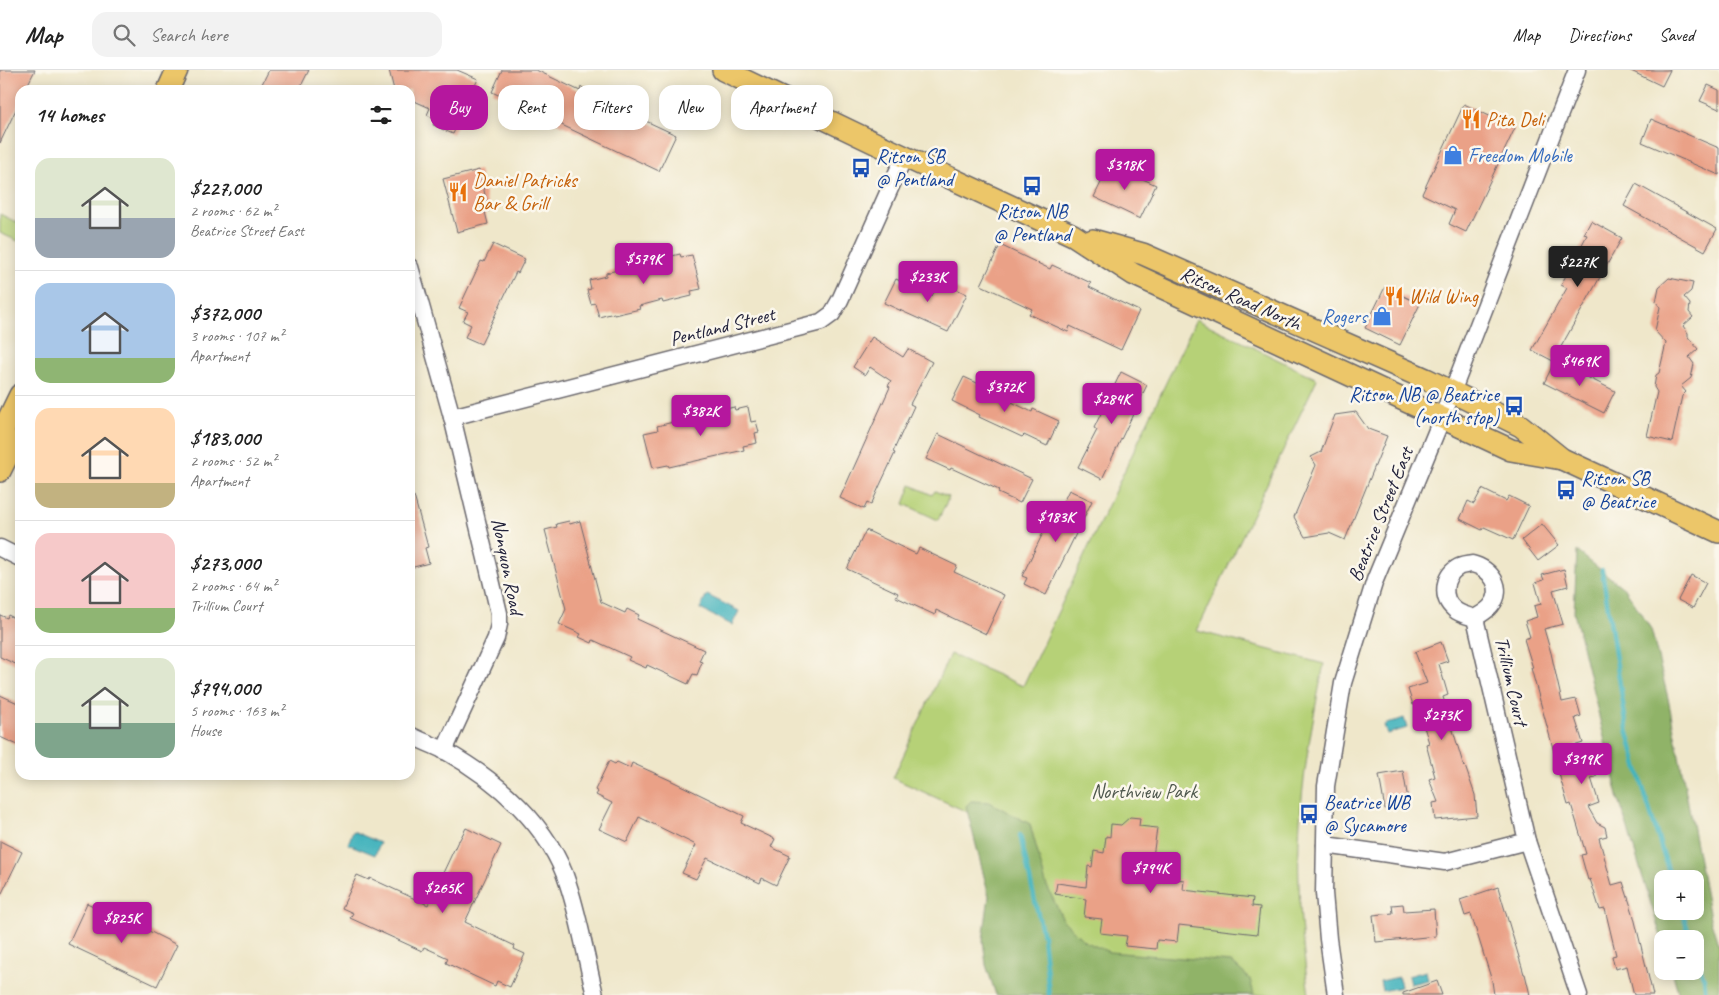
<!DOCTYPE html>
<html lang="en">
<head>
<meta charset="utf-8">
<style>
  :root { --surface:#fff; --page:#f2f2f2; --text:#222; --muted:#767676; --line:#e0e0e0; --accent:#b5179e }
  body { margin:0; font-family:Caveat,sans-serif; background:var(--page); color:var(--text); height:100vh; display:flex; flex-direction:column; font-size:19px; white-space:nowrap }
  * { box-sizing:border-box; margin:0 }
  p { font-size:16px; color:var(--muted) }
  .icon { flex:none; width:28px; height:28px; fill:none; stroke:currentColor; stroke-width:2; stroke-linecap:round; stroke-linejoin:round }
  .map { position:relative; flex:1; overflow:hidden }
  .sheet { position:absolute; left:15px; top:15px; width:400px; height:695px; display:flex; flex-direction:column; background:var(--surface); border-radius:15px; box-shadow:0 2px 12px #0003 }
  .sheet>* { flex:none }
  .hud { position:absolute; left:430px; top:15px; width:475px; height:45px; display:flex; gap:10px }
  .buttons { position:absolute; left:1654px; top:800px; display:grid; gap:10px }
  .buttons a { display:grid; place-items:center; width:50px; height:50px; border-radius:10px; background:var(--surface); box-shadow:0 2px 12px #0003; font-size:25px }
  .price { position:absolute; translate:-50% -42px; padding:0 11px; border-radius:5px; background:var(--accent); color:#fff; font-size:16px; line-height:32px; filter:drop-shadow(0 1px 2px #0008) }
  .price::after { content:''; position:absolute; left:50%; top:30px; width:15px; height:11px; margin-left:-8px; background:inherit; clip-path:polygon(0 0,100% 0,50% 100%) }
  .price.on { background:#222; color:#fff }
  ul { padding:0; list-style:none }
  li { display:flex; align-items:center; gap:15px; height:125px; padding:0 20px }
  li+li { border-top:1px solid var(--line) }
  li span { display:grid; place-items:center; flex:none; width:140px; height:100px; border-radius:15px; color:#555 }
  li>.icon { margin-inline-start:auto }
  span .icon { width:60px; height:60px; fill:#fffc; stroke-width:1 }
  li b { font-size:21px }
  h2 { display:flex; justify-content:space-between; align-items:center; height:60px; padding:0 20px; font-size:21px }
  .pill { padding:0 18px; border-radius:15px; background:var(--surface); box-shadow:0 2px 12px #0003; font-size:18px; line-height:45px }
  .pill.on { background:var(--accent); color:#fff }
  header { display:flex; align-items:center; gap:30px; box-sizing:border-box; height:70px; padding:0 25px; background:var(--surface); border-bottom:1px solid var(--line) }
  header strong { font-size:24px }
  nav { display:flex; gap:28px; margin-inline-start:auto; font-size:18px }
  .search { width:350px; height:45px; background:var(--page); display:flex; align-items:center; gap:12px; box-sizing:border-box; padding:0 18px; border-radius:15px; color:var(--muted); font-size:19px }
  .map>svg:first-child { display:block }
  .green { fill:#b6d177; stroke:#6c7a59 }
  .forest { fill:#90b368; stroke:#596a52; fill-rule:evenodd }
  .water { fill:#44b4bd; stroke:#336b7c }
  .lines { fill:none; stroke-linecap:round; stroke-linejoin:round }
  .stream { stroke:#44b4bd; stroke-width:4.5 }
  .building { fill:#eaa187 }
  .minor-casing { stroke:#6a676d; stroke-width:19 }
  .major-casing { stroke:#6a676d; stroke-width:24 }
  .minor { stroke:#fff; stroke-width:16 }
  .major { stroke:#ecc669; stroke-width:21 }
  .labels { text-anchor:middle; stroke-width:5; stroke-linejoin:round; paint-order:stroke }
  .food-label { font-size:20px; fill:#c56008; stroke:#fbf7ec; text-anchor:start }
  .shop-label { font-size:20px; fill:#366cbe; stroke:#fbf7ec; text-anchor:start }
  .transit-label { font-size:20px; fill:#164399; stroke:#fbf7ec; text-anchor:start }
  .street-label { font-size:20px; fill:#22223b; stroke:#fbf7ec }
  .park-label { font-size:20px; fill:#4e574d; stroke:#fbf7ec }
</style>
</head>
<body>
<header>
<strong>Map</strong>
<div class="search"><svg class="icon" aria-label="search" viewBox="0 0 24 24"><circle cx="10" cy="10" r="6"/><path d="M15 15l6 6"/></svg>Search here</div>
<nav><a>Map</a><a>Directions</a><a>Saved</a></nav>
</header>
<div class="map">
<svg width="1719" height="925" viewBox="0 0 1719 925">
  <rect width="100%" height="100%" fill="#fbf7ec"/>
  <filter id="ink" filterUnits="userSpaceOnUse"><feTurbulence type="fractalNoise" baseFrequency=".02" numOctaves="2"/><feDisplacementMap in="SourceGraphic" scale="10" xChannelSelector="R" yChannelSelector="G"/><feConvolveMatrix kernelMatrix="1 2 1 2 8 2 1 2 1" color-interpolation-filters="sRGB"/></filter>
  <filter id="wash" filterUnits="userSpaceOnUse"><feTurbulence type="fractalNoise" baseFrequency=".0096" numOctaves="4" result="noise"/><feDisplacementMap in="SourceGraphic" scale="20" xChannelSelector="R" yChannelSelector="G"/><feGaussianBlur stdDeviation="1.12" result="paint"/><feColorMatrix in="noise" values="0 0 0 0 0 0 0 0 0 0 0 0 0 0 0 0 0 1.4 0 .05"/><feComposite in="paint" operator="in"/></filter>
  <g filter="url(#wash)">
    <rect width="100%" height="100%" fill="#efe7ca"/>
    <!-- green -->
    <g class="green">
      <polygon points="0,144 20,154 20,172 0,163"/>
      <path d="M1196,249L1317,309L1197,561L1324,594C1309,666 1296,740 1299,814C1300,851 1304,888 1309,925H1010L987,751L893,708L950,584L1023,616Z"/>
      <polygon points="911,415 932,425 935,421 949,427 938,450 904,434"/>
    </g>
    <!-- forest -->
    <g class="forest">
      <path d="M1577,481L1626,520L1651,559L1668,628L1710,848L1719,877V925H1679L1672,901H1695V869H1662V870L1619,730L1574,542ZM1662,809H1695V841H1662Z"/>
      <polygon points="971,731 989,732 1030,754 1046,814 1063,850 1084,871 1109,882 1231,892 1250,909 1254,925 996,925 986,895 983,870 989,826 966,736"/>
    </g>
    <!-- water -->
    <g class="water">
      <polygon points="707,525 739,541 732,555 700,539"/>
      <polygon points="1404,648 1407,658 1387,664 1384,655"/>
      <polygon points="353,761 380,773 375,785 348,774"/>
      <polygon points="1426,901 1428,910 1410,914 1408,906"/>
      <polygon points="1399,907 1401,917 1382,921 1380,911"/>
    </g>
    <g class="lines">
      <!-- stream -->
      <g class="stream">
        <polyline points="1602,500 1627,659 1647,732 1671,809"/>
        <polyline points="1020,765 1043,866 1049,925"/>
        <polyline points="1682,841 1691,869"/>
        <polyline points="1695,882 1704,909 1706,925"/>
      </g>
    </g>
    <g id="blocks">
      <!-- building -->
      <g class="building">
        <polygon points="0,0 35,0 25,20 20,20 20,31 0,73"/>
        <polygon points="269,0 309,0 299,20 259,20"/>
        <polygon points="389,0 457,0 478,9 453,64 433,55 435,49 427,45 430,38 410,29 410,20 394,20"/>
        <polygon points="502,0 536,0 580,21 581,17 607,29 605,32 676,65 659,101 492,22"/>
        <polygon points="1629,0 1670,0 1662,16"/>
        <polygon points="1708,15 1719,20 1719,39 1700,31"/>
        <polygon points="1464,34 1515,58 1466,162 1449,154 1455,140 1422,124"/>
        <polygon points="1651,49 1719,78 1719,105 1642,72"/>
        <polygon points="1110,94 1156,115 1140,149 1094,127"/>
        <polygon points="479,100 489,141 485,142 488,154 457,162 443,109"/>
        <polygon points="1636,114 1717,159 1705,181 1624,136"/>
        <polygon points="1591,151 1622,168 1553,291 1532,280 1567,218 1561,215 1587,165 1584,164"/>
        <polygon points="493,174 525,189 518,203 516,202 481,274 465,267 471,255 463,251 468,242 459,238 481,191 484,192"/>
        <polygon points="1000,175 1050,199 1052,195 1091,213 1089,217 1139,241 1121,280 1070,256 1068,262 1029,244 1032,239 981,215"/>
        <polygon points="680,184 681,187 692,185 701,219 691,221 692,226 663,233 662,230 639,236 640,239 614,245 614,243 599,247 595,233 591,234 587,220 591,219 589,210 606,206 606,203"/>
        <polygon points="1669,208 1693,213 1691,221 1684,227 1690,234 1689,242 1693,247 1683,256 1688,263 1688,267 1698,279 1689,287 1694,294 1691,308 1681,316 1686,322 1682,326 1672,372 1647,366 1657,322 1654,317 1656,305 1659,303 1666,273 1655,261 1660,237 1656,232 1659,217"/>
        <polygon points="896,209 932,226 939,211 967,224 948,262 884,233"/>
        <polygon points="1385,217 1420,234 1400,275 1365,258"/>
        <polygon points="872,267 903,287 908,279 932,292 910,334 914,336 893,382 895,383 880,415 871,435 867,433 864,439 840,428 890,317 888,316 891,311 870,297 865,305 853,297"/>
        <polygon points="1555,291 1615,321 1604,343 1544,313"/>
        <polygon points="1121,302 1147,315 1102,409 1078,397 1097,360 1094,358"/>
        <polygon points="964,307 988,318 987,320 1032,342 1033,339 1059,351 1047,376 1024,365 1022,367 979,347 980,345 952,331"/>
        <polygon points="734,337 735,340 748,337 751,352 756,351 759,362 755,363 757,373 743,376 744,380 669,397 668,395 653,398 644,363 658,360 657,356"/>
        <polygon points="1356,342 1368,359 1387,366 1345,470 1329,463 1305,467 1294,447 1316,395 1311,387 1321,382 1335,345"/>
        <polygon points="938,364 1032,409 1020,433 998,423 999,420 951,398 950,400 926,389"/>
        <polygon points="1482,419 1506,431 1509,426 1529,436 1513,470 1484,457 1482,460 1460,449 1468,431 1474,434"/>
        <polygon points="1069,420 1092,431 1046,525 1024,514 1027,508 1022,506 1046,457 1050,459"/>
        <polygon points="414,426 428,477 425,478 429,493 410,498 410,427"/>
        <polygon points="569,451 570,454 580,451 601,532 625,543 627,539 639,545 637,549 704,580 699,591 702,592 697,605 693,604 688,614 647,595 646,598 628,590 630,587 593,570 592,573 579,567 581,564 559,554 566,539 545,460 557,457 556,454"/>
        <polygon points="1542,454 1559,475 1538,491 1522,470"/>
        <polygon points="866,460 916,484 919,478 957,496 954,502 1004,525 986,564 936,540 935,545 896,527 898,523 847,499"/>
        <polygon points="1564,499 1568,516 1553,520 1563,554 1544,559 1551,583 1562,632 1576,629 1581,646 1575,648 1583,673 1567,678 1597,695 1596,707 1591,708 1599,733 1588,737 1597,753 1605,757 1607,766 1599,768 1612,815 1623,812 1633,843 1653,925 1634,925 1627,896 1615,899 1612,886 1616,885 1605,839 1600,840 1590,809 1588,810 1581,785 1586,784 1571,734 1568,735 1555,690 1556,689 1531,598 1533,598 1524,569 1530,567 1525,551 1537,547 1534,536 1541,534 1535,513 1544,510 1542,505"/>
        <polygon points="1691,505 1706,513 1693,538 1678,530"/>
        <polygon points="0,545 7,548 8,545 20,551 20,596 0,587"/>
        <polygon points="1441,572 1448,591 1439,594 1448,625 1443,627 1464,697 1465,696 1475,725 1477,746 1435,750 1433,733 1438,732 1429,709 1435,707 1426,674 1429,673 1417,634 1413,635 1408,619 1427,613 1415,582"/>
        <polygon points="0,625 20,634 20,676 0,667"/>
        <polygon points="609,691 615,694 617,692 630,698 632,693 672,711 744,746 741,753 775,769 771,777 790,786 776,815 762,808 760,813 707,788 696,809 682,803 696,775 639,747 627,772 599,759 612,733 596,725 598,722 595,720"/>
        <polygon points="1403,701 1409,735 1385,739 1379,705"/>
        <polygon points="1130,747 1140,748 1139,756 1157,758 1152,794 1170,796 1168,808 1184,810 1183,820 1253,828 1252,836 1260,837 1257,864 1179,855 1177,872 1157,870 1156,879 1125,876 1127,866 1100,863 1102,849 1084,847 1086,829 1055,824 1057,813 1086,817 1088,796 1092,797 1094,781 1104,783 1106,766 1110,767 1111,754 1121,755"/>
        <polygon points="466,758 501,775 465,852 515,876 514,879 525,884 510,917 497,911 495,916 446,893 448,888 424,877 422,881 350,848 353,843 342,838 357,805 369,810 370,808 428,835 458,771 459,771"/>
        <polygon points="0,771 22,782 0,827"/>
        <polygon points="1498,817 1524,904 1525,904 1530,925 1494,925 1492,911 1471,844 1465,846 1460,830"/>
        <polygon points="87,833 106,842 107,840 177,875 157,916 68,874"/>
        <polygon points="1403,834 1404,841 1434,839 1436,866 1376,872 1373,845 1393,843 1392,835"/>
        <polygon points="1437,911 1442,925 1403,925 1403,923"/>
      </g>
    </g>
  </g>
  <g filter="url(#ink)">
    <use href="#blocks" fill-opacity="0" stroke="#6a676d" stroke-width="1"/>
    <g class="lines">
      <defs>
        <g id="minor">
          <polyline points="410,197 452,347 499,543 499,554 496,568 444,681"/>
          <polyline points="452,347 821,252 832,244 840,230 904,87"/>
          <polyline points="0,478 20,488"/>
          <path d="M1472,494C1490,498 1506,518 1491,536C1487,541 1481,544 1475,548C1468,546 1459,544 1454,539C1441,528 1443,507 1457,498C1461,495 1467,495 1472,494Z"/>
          <polyline points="1475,548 1527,771"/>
          <path d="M410,665C421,671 434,675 445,681C497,710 550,756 568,814C580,850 586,888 595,925"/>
          <polyline points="1325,775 1445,792 1527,771 1579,925"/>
          <polyline points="1336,925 1328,869 1324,823 1326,716 1343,613 1375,510 1442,348 1577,0"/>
        </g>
        <g id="major">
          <polyline points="723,0 875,73 1073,165 1133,204 1511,380 1562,389"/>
          <polyline points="168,20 177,0"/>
          <polyline points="1093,170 1143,184 1426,309 1521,356 1562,389 1719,462"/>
          <polyline points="0,362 3,360 20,325"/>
          <polyline points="0,401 10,381 3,360"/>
        </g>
      </defs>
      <!-- minor casing -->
      <use href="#minor" class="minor-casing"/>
      <!-- major casing -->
      <use href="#major" class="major-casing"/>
      <!-- minor -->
      <use href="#minor" class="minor"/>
      <!-- major -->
      <use href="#major" class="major"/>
    </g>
  </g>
  <!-- icons -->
  <defs>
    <symbol id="restaurant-bare" viewBox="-9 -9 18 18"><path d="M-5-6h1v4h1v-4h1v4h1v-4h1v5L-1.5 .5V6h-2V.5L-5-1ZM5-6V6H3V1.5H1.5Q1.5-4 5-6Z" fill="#e8710a" stroke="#fbf7ec" stroke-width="2.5" paint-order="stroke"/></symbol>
    <symbol id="shop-bare" viewBox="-9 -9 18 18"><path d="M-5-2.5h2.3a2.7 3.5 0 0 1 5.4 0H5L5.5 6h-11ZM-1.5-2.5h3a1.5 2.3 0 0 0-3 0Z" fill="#3f7fe0" stroke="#fbf7ec" stroke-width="2.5" paint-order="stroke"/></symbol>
    <symbol id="bus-bare" viewBox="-9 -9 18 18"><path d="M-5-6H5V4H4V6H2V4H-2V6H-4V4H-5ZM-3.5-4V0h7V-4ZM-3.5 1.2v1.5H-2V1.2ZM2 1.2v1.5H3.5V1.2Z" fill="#1a4fb4" stroke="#fbf7ec" stroke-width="2.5" paint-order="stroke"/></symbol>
  </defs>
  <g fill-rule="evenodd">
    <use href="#restaurant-bare" x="1457" y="35" width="28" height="28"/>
    <use href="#shop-bare" x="1439" y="71" width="28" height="28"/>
    <use href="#bus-bare" x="847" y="84" width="28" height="28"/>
    <use href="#bus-bare" x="1018" y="102" width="28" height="28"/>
    <use href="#restaurant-bare" x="444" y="108" width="28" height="28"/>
    <use href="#restaurant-bare" x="1380" y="212" width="28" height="28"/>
    <use href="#shop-bare" x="1368" y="232" width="28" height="28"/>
    <use href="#bus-bare" x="1500" y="322" width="28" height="28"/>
    <use href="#bus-bare" x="1552" y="406" width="28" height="28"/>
    <use href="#bus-bare" x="1295" y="730" width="28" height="28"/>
  </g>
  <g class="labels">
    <!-- food labels -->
    <g class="food-label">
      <text x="1486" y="56">Pita Deli</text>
      <text x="473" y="117">Daniel Patricks<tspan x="473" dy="23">Bar &amp; Grill</tspan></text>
      <text x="1409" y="233">Wild Wing</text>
    </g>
    <!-- shop labels -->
    <g class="shop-label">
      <text x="1468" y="92">Freedom Mobile</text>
      <text x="1367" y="253" text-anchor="end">Rogers</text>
    </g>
    <!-- transit labels -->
    <g class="transit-label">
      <text x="876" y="93">Ritson SB<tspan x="876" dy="23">@ Pentland</tspan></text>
      <text x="1032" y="148" text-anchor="middle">Ritson NB<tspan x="1032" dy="23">@ Pentland</tspan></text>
      <text x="1499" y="331" text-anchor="end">Ritson NB @ Beatrice<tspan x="1499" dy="23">(north stop)</tspan></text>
      <text x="1581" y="415">Ritson SB<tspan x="1581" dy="23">@ Beatrice</tspan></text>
      <text x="1324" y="739">Beatrice WB<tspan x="1324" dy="23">@ Sycamore</tspan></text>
    </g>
    <!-- street labels -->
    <g class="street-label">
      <text transform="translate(1241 228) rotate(24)" y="7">Ritson Road North</text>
      <text transform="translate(722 256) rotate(-14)" y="7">Pentland Street</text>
      <text transform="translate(1380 444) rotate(-68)" y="7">Beatrice Street East</text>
      <text transform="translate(508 496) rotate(79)" y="7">Nonquon Road</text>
      <text transform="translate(1512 611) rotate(77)" y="7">Trillium Court</text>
    </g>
    <!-- park labels -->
    <g class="park-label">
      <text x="1144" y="728">Northview Park</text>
    </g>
  </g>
</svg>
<div class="buttons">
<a>+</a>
<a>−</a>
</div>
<b class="price" style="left:1125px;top:121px">$318K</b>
<b class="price" style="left:644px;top:215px">$579K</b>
<b class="price on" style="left:1578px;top:218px">$227K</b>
<b class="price" style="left:928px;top:233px">$233K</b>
<b class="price" style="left:1580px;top:317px">$469K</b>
<b class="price" style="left:1005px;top:343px">$372K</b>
<b class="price" style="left:1112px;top:355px">$284K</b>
<b class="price" style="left:701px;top:367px">$382K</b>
<b class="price" style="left:1056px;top:473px">$183K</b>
<b class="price" style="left:1442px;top:671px">$273K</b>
<b class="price" style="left:1582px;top:715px">$319K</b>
<b class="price" style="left:1151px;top:824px">$794K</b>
<b class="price" style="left:443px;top:844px">$265K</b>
<b class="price" style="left:122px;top:874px">$825K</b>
<div class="hud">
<a class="pill on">Buy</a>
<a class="pill">Rent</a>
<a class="pill">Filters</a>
<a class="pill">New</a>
<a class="pill">Apartment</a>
</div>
<section class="sheet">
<h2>14 homes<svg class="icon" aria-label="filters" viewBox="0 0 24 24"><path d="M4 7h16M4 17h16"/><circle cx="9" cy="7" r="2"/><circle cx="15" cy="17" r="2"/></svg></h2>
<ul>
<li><span style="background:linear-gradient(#dfe7d0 60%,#9aa5b1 0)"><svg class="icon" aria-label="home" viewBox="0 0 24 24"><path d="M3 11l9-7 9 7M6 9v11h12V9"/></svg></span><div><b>$227,000</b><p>2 rooms · 62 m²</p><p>Beatrice Street East</p></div></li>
<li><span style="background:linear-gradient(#a9c7e8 75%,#8fb573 0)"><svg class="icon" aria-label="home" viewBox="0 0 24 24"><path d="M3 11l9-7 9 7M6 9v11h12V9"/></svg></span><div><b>$372,000</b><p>3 rooms · 107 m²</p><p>Apartment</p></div></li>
<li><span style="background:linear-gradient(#ffd9b3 75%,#c2b280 0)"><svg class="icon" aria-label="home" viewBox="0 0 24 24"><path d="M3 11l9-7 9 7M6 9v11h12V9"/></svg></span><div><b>$183,000</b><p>2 rooms · 52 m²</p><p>Apartment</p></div></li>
<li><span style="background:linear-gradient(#f6c9c9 75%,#8fb573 0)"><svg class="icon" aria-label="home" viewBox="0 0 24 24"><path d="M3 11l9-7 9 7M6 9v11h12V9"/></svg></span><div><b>$273,000</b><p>2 rooms · 64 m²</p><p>Trillium Court</p></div></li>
<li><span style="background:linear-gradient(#dfe7d0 65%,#7fa58c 0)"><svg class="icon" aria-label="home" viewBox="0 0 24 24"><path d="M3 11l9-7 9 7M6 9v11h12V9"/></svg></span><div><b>$794,000</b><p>5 rooms · 163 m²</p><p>House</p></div></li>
</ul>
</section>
</div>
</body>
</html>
